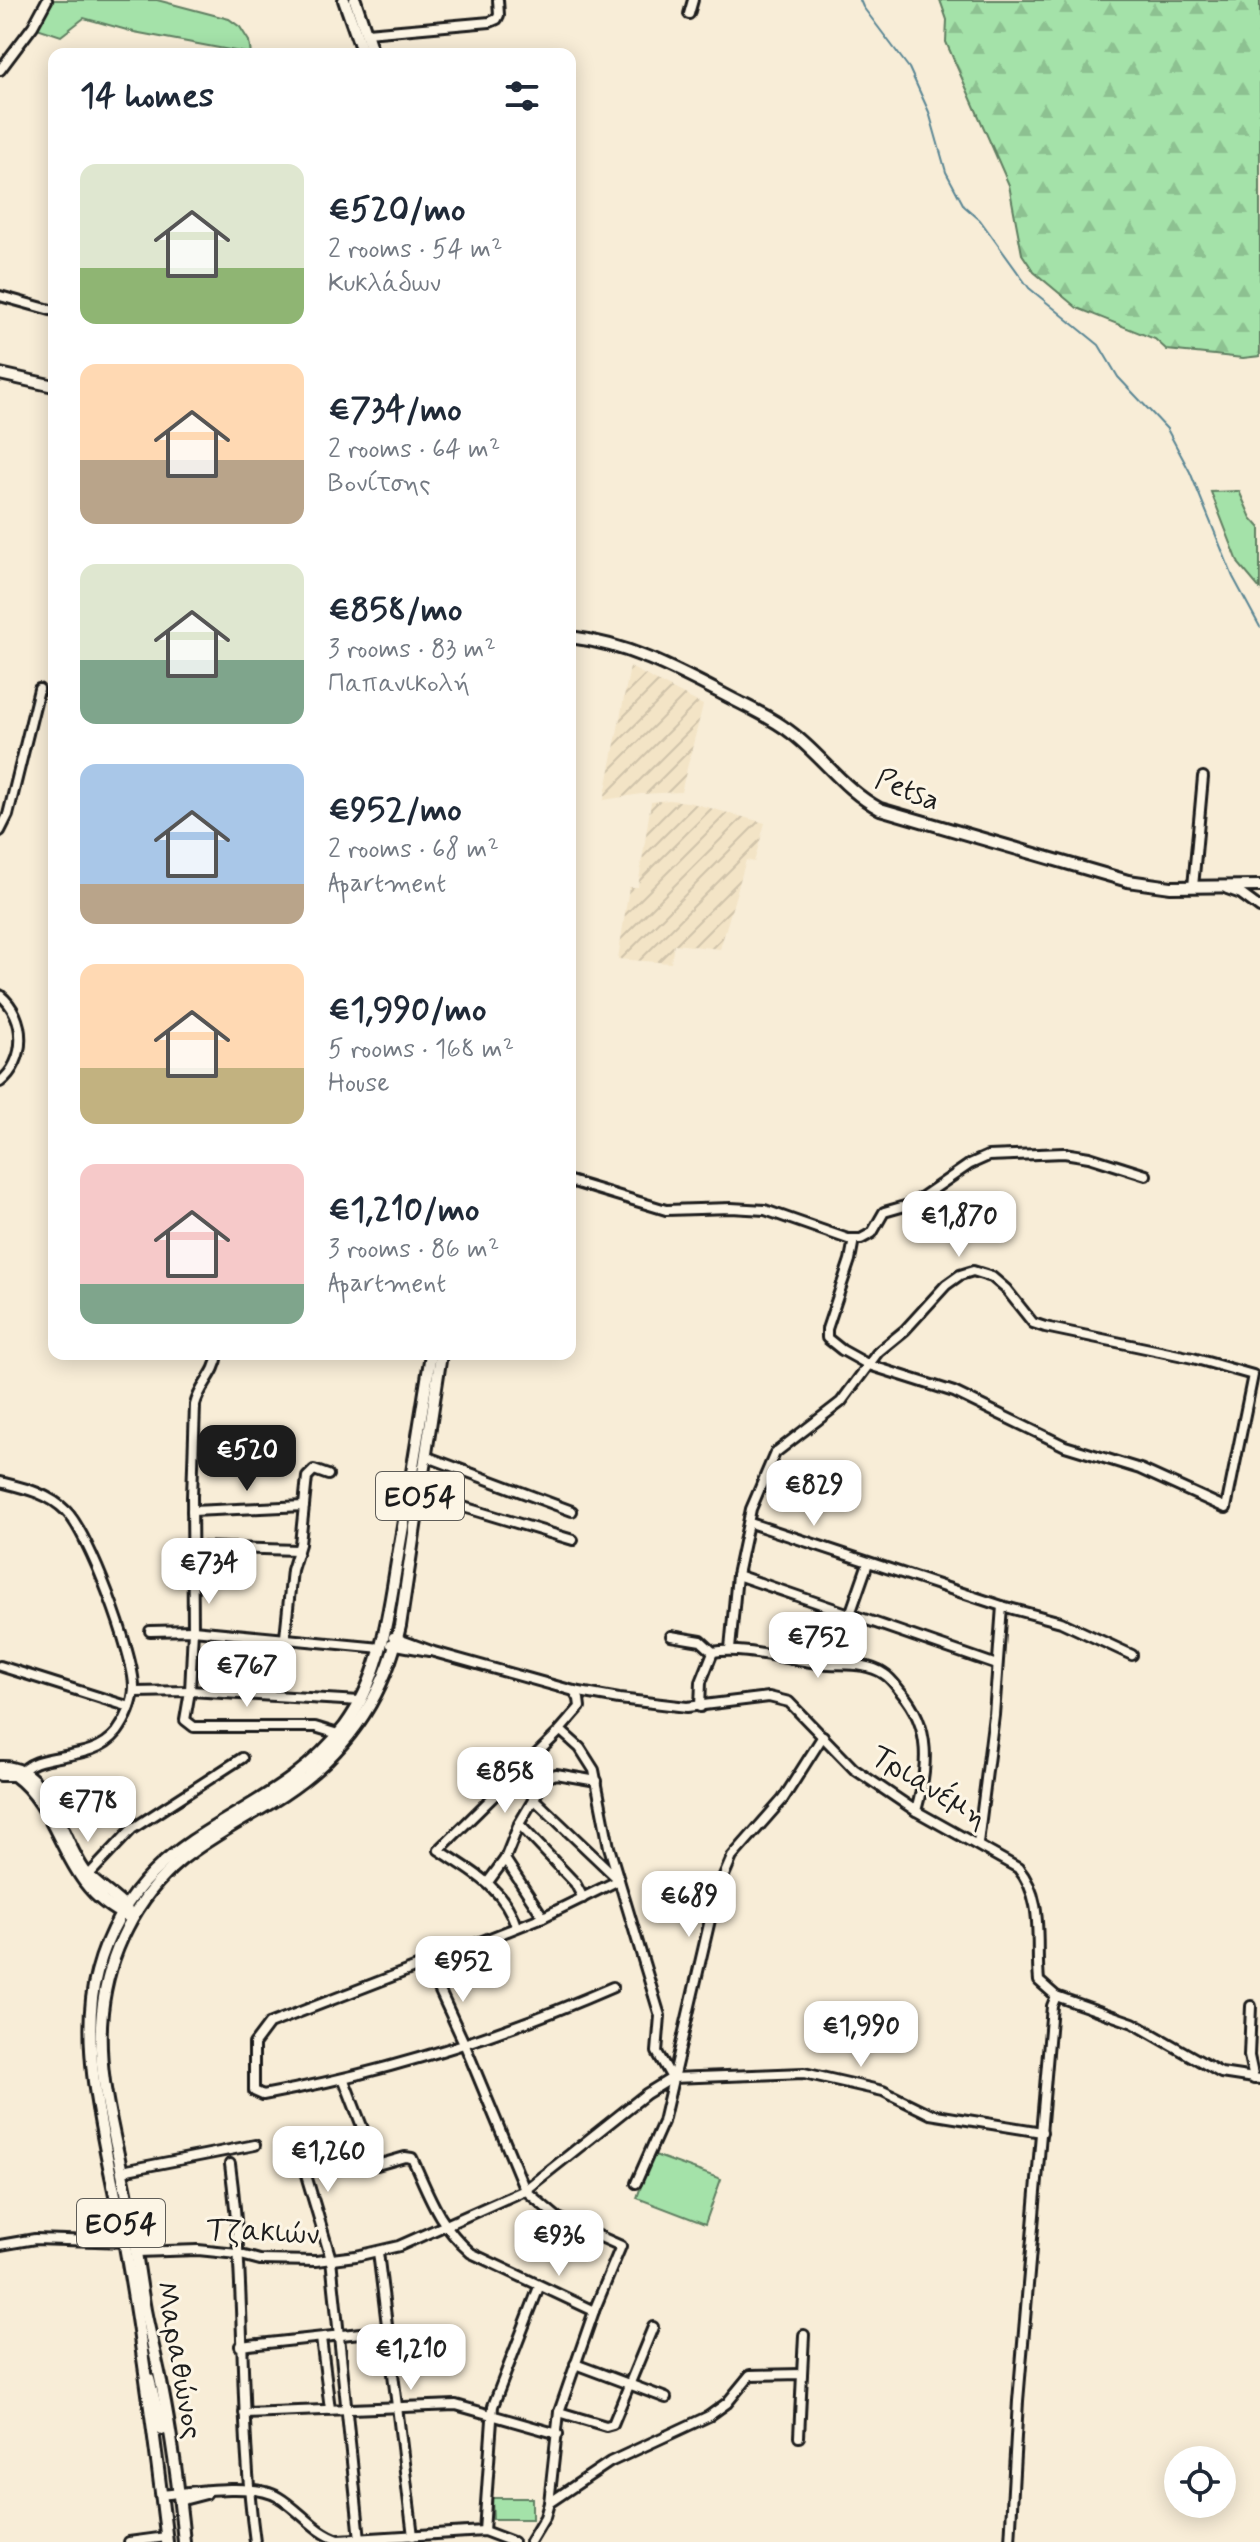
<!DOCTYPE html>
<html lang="en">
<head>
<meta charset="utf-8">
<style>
  :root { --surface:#fff; --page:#f2f2f3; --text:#1f2937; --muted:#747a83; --accent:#1c1c1c }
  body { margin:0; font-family:Mynerve,sans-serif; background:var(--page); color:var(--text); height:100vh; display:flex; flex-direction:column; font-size:30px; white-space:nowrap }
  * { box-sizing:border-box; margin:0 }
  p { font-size:26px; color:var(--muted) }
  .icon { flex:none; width:44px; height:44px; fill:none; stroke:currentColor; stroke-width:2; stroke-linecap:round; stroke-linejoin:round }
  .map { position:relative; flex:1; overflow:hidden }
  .side { position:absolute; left:48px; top:48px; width:528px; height:1312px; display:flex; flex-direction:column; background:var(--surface); border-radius:16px; box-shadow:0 4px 20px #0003 }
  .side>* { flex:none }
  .fabs { position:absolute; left:1164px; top:2446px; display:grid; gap:16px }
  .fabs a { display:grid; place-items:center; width:72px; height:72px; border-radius:50%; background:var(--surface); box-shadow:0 4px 20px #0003; font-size:40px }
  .price { position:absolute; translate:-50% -68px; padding:0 18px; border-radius:16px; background:#fff; color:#222; font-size:26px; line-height:52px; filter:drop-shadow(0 2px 4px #0008) }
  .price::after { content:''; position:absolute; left:50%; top:48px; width:24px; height:18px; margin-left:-12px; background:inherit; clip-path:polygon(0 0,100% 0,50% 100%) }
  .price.on { background:var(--accent); color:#fff }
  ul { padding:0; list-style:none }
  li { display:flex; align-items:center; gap:24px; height:200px; padding:0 32px }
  li span { display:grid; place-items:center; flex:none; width:224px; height:160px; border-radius:16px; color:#555 }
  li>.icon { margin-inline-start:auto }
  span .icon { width:96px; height:96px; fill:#fffc; stroke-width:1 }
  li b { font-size:34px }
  h2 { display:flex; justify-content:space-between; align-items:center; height:96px; padding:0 32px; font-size:34px }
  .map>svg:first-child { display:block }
  .industrial { fill:url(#industrial-furrows) }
  .grass { fill:#a4e2a9; stroke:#607f62; stroke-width:2 }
  .forest { fill:url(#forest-firs); stroke:#607f62; stroke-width:2 }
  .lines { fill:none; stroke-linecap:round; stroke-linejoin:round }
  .stream { stroke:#5a8694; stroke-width:2 }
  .minor-casing { stroke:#1c1c1c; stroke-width:14 }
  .major-casing { stroke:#1c1c1c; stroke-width:16 }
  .minor { stroke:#fcf5e5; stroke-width:8 }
  .major { stroke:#fcf5e5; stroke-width:10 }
  .labels { text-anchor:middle; stroke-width:6; stroke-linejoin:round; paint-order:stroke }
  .shield { fill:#fcf5e5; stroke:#5f5d58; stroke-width:2 }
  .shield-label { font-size:28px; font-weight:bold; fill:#1c1c1c }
  .street-label { font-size:30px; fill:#1c1c1c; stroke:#fcf5e5 }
</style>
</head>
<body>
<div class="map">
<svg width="1260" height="2542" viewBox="0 0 1260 2542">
  <defs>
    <pattern id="industrial-furrows" width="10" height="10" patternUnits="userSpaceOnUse" patternTransform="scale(2)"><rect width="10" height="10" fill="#f3e4c6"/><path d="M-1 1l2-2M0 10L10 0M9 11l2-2" fill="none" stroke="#d0c3aa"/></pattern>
    <pattern id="forest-firs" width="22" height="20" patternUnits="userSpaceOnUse" patternTransform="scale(2)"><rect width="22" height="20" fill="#a4e2a9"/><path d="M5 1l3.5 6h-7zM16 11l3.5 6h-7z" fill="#8dc191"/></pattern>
  </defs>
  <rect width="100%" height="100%" fill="#f8edd7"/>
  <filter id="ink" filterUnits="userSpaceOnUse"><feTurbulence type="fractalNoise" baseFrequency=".0125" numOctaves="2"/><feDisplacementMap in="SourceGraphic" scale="16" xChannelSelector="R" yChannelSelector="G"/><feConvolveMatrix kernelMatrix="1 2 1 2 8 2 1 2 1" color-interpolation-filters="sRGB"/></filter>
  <g filter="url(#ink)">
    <!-- industrial -->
    <g class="industrial">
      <polygon points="630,667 703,705 681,792 641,794 604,800"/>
      <polygon points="669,800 688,802 765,823 754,862 746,860 720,949 674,944 671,963 618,959 629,887 638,887 651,802"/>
    </g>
    <!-- grass -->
    <g class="grass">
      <polygon points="54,0 157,0 229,19 240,27 249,41 251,54 134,32 84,18 61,36 37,28"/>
      <polygon points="1239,491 1251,518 1260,528 1260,589 1239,564 1211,492"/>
      <polygon points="652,2154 721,2179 705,2224 637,2198"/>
      <polygon points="492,2498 532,2498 532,2519 493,2519"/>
    </g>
    <!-- forest -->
    <polygon class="forest" points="940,0 1260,0 1260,356 1243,358 1167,350 1155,339 1077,308 1034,272 1022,254 1009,185 946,42 947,20"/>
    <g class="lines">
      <!-- stream -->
      <polyline class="stream" points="860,0 863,7 909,68 929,112 946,172 964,206 980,220 1029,288 1099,345 1118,377 1167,429 1190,472 1233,577 1260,627"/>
      <defs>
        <g id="minor">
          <polyline points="689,14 693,0"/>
          <polyline points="367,33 490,22 497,19 499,15 498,0"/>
          <polyline points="0,70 33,26 47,0"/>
          <polyline points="0,296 54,311"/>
          <polyline points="0,831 8,815 39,689"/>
          <polyline points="1193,887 1203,777"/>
          <polyline points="1227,889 1241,894 1260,908"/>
          <path d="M0,995C27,1017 27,1061 0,1082"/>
          <polyline points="570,1181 666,1210 731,1208 765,1210 848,1239 861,1239 872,1233 884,1212 912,1204 970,1164 988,1156 1064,1153 1089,1157 1146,1175"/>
          <path d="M218,1354C216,1374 199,1386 195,1405L192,1497L193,1630L190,1691L185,1720L194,1727H315L338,1734"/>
          <polyline points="425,1456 572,1511"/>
          <path d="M0,1482C24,1488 48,1493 66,1511C89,1533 134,1655 134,1687C134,1702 126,1720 117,1732C91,1765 34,1749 20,1775"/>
          <polyline points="420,1494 573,1540"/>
          <polyline points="192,1511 304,1506"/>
          <polyline points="750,1523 1002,1606 1061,1622 1132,1655"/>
          <polyline points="192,1547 298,1550"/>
          <polyline points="737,1575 997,1665"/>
          <polyline points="150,1631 193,1630 381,1648"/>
          <polyline points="671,1636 701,1641 713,1652"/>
          <polyline points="285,1637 292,1570 300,1544 307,1477 314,1470 328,1475"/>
          <path d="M393,1637L434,1652L574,1691L619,1699L687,1707L769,1697L789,1702L854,1769L916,1811L1018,1868C1045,1900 1035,1942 1039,1981L1056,1996L1133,2023L1221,2073L1260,2079"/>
          <polyline points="391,1644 429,1651"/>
          <polyline points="730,1649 737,1575 751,1509 775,1453 841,1402 878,1352 905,1330 946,1285 960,1275 973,1271 992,1277 1006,1289 1033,1323 1045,1327 1193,1358 1253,1375 1226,1508 1140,1469 1065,1446 954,1392 869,1365 842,1350 827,1338 827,1329 850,1260 854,1239"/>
          <path d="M829,1664C847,1665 868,1663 884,1674C891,1678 896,1686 901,1692C932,1727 928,1768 916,1811"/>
          <polyline points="0,1666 130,1707"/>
          <polyline points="574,1691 579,1699 580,1707 560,1730 580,1748 594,1770 609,1847 660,2016 657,2052 672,2078"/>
          <polyline points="134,1692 190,1691 360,1701"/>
          <path d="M700,1707L701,1682L713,1652C745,1646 793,1662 829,1664L841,1640L868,1563"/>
          <polyline points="519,1824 575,1883 583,1898"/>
          <polyline points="978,1843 994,1715 1002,1606"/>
          <polyline points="85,1879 132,1829 242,1758"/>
          <polyline points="488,1882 505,1859"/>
          <polyline points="543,1917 505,1859 519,1824 546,1778 556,1774 597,1781"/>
          <path d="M516,1926C504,1887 471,1871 439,1850L561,1730"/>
          <path d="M427,1963L269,2024L254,2044V2091L263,2095C384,2073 501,2036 613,1987"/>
          <polyline points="1251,2006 1249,2056 1254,2079"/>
          <polyline points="672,2078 804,2073 883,2091 930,2114 1042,2132"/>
          <path d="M344,2080L377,2165L405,2157L412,2158C430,2197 438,2224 471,2253L594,2311L621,2246L558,2218L525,2190L464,2043L427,1963L543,1917L619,1880L533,1798"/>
          <polyline points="295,2138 331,2259 360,2539"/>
          <path d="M230,2164C247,2289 238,2417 255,2542"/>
          <polyline points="122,2171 255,2145"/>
          <polyline points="636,2183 663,2122 716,1894 732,1857 783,1799 823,1736"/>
          <polyline points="0,2245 35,2239 125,2242"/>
          <polyline points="137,2252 198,2250 237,2254 260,2260 316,2261 356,2256 399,2246 525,2190 646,2094 672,2078"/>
          <polyline points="378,2252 413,2536"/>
          <polyline points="321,2338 330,2409"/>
          <polyline points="240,2346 388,2330"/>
          <polyline points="575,2364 666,2398"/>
          <polyline points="802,2374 804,2335"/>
          <polyline points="559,2412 606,2426 613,2424 653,2327"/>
          <polyline points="244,2413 456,2405 558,2434"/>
          <path d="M161,2495C190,2492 255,2482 278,2497C299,2509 315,2533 339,2540L484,2531L513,2542"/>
          <polyline points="179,2501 206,2494"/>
          <polyline points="549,2503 559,2412 594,2311"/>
          <polyline points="484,2531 493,2406 539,2287"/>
          <polyline points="129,2542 166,2537"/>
          <polyline points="530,2542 545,2517 549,2503 610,2462 709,2416 727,2403 750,2375 802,2374 799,2437"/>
          <polyline points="1010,2542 1018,2401 1052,2006 1056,1996"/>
        </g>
        <g id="major">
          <polyline points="344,0 363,54"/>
          <polyline points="355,0 373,54"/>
          <polyline points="0,374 54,386"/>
          <path d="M570,637C627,644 673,668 723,694C747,707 772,717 793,734C824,758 844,790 880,809L1128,881L1171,887L1260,886"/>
          <path d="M0,1767C50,1764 61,1842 86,1873C98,1888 116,1896 127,1910"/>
          <path d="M0,1775H14C65,1812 60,1886 127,1916"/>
          <polyline points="149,2379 162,2429"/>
          <path d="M167,2542C155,2441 142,2340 124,2240C110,2161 76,2049 97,1972C138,1821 266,1830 345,1726C384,1673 389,1606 400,1544C411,1481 421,1417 431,1354"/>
          <path d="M184,2542C179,2490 172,2438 162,2387C157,2361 150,2336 145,2310C139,2276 135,2242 129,2208C118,2144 95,2077 102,2012C108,1954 136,1897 181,1860C212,1835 249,1817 283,1795C344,1755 384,1698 400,1626L441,1354"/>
        </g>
      </defs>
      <!-- minor casing -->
      <use href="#minor" class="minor-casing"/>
      <!-- major casing -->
      <use href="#major" class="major-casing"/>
      <!-- minor -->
      <use href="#minor" class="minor"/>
      <!-- major -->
      <use href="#major" class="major"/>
    </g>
  </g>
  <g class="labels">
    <!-- shield labels -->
    <g class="shield">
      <rect x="376" y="1472" width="88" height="48" rx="6"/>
      <rect x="77" y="2199" width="88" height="48" rx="6"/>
    </g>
    <g class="shield-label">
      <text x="420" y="1506">ΕΟ54</text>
      <text x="121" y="2233">ΕΟ54</text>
    </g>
    <!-- street labels -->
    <g class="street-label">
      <text transform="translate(908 789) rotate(22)" y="10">Petsa</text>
      <text transform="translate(930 1786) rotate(32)" y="10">Τριανέμη</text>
      <text transform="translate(263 2231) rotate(3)" y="10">Τζακιών</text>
      <text transform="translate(180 2360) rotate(80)" y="10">Μαραθώνος</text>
    </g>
  </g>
</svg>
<div class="fabs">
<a><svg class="icon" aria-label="locate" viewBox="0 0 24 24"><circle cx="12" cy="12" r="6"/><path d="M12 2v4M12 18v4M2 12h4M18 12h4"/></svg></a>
</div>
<b class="price" style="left:959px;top:1259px">€1,870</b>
<b class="price on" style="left:247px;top:1493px">€520</b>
<b class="price" style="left:814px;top:1528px">€829</b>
<b class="price" style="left:209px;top:1606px">€734</b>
<b class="price" style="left:818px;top:1680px">€752</b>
<b class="price" style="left:247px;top:1709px">€767</b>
<b class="price" style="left:505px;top:1815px">€858</b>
<b class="price" style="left:88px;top:1844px">€778</b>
<b class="price" style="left:689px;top:1939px">€689</b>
<b class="price" style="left:463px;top:2004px">€952</b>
<b class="price" style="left:861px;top:2069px">€1,990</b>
<b class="price" style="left:328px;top:2194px">€1,260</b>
<b class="price" style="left:559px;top:2278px">€936</b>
<b class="price" style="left:411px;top:2392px">€1,210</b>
<section class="side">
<h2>14 homes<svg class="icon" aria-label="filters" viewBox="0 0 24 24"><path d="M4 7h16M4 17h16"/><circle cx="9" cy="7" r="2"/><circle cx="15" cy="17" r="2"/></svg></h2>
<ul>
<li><span style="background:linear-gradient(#dfe7d0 65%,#8fb573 0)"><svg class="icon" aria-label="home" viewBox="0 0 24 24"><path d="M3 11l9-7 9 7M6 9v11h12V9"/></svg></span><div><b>€520/mo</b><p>2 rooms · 54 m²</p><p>Κυκλάδων</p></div></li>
<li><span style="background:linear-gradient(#ffd9b3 60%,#b9a48a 0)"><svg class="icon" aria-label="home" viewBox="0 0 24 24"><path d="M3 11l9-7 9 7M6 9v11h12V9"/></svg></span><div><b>€734/mo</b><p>2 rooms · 64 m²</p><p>Βονίτσης</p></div></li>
<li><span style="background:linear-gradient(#dfe7d0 60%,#7fa58c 0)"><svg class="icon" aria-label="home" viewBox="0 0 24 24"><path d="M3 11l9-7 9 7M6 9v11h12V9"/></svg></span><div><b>€858/mo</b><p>3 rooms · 83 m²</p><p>Παπανικολή</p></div></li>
<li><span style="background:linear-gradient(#a9c7e8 75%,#b9a48a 0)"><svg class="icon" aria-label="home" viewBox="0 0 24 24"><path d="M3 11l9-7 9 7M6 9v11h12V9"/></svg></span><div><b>€952/mo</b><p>2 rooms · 68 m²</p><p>Apartment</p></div></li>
<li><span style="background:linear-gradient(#ffd9b3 65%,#c2b280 0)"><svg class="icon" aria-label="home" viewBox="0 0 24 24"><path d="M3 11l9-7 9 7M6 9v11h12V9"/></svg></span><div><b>€1,990/mo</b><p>5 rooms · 168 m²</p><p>House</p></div></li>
<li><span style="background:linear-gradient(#f6c9c9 75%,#7fa58c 0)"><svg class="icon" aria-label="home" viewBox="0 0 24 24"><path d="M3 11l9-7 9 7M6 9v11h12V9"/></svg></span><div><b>€1,210/mo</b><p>3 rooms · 86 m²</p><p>Apartment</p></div></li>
</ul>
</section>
</div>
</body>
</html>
